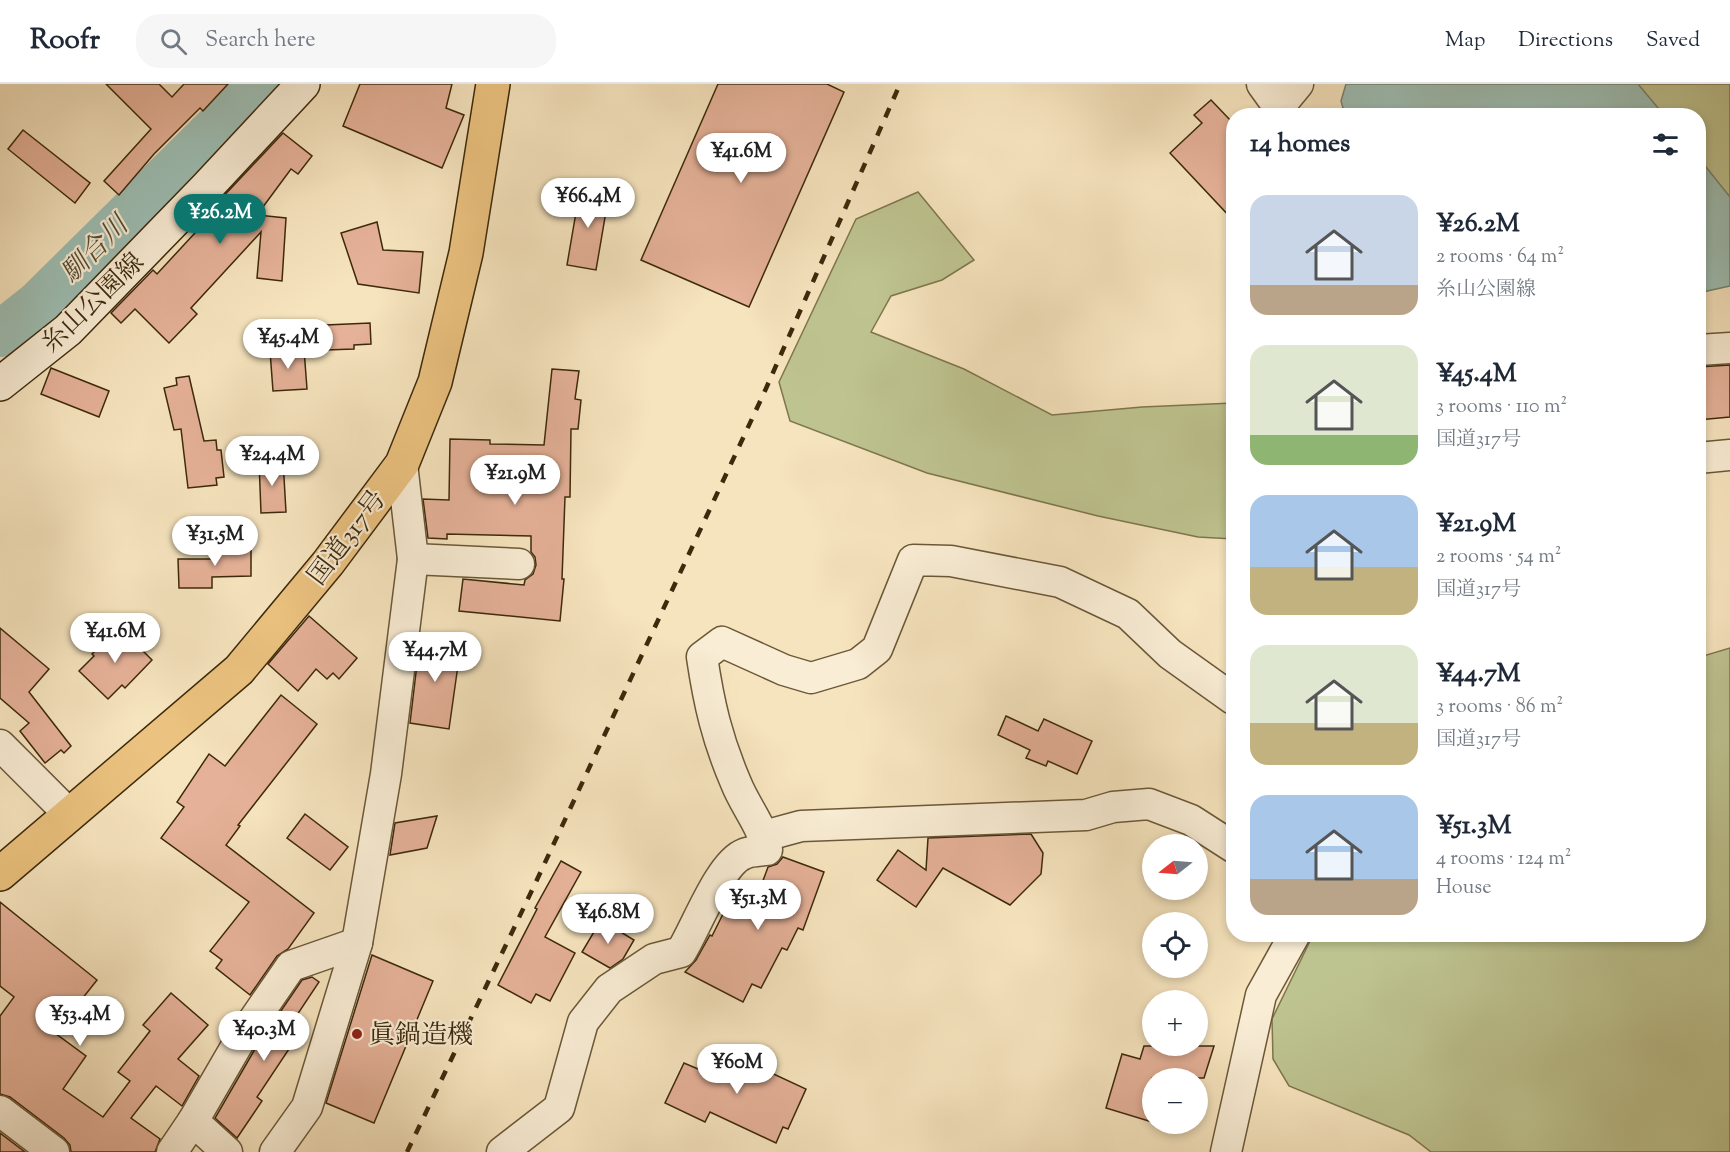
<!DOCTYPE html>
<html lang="en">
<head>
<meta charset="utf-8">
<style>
  :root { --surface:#fff; --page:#f6f6f7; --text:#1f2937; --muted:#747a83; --line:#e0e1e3; --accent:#0f766e }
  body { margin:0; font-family:"Sorts Mill Goudy","Noto Serif JP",serif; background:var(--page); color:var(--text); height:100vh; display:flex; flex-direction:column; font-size:22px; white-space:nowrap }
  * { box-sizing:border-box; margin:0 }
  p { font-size:20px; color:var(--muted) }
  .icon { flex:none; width:33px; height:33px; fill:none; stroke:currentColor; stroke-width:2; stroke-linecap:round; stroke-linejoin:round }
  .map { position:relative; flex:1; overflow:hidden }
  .details { position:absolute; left:1226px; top:24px; width:480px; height:834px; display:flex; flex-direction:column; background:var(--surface); border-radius:24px; box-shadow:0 3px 9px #0003 }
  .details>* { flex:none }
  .needle { width:39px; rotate:253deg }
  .tools { position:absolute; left:1142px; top:750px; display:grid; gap:12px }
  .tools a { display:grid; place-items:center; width:66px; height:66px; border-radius:50%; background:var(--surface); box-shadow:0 3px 9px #0003; font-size:30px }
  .price { position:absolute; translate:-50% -51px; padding:0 14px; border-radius:21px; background:#fff; color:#222; font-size:20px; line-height:39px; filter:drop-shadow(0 2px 3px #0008) }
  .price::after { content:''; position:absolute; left:50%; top:36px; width:18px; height:14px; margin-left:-9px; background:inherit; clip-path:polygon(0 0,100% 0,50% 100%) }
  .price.active { background:var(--accent); color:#fff }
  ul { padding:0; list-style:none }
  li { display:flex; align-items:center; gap:18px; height:150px; padding:0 24px }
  li span { display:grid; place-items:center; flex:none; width:168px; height:120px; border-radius:18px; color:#555 }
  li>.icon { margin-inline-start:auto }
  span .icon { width:72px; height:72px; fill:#fffc; stroke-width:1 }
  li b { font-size:26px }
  h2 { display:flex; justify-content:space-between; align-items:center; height:72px; padding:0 24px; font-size:26px }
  header { display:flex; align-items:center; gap:36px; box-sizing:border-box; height:84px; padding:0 30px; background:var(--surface); border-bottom:2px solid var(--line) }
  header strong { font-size:28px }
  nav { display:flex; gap:33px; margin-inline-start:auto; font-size:21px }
  .search { width:420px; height:54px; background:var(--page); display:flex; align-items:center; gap:15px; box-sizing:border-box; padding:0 21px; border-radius:24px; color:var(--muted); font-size:22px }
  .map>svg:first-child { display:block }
  .green { fill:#bec490; stroke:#7e764e; stroke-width:1.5 }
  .water { fill:#9dbeb3; stroke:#778270; stroke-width:1.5 }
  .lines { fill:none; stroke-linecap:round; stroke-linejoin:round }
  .river { stroke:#9dbeb3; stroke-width:46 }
  .building { fill:#e5b198; stroke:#3d290b; stroke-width:1.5 }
  .street-casing { stroke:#6b5838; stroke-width:33 }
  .secondary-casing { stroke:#3d290b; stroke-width:36 }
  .highway-casing { stroke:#3d290b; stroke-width:36 }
  .street { stroke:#f9edd5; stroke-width:30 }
  .secondary { stroke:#f9edd5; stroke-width:33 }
  .highway { stroke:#ebc27f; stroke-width:33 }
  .rail { stroke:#3d290b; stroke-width:4.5; stroke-dasharray:10 10; stroke-linecap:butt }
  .poi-dot { fill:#8f2418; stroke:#f9edd5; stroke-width:2 }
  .labels { text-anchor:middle; stroke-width:4.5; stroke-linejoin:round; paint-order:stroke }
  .street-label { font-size:26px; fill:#3d290b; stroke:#f9edd5 }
  .poi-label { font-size:26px; fill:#3d290b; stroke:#f9edd5; text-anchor:start }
  .water-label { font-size:27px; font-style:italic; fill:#554e35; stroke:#f9edd5 }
</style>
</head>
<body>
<header>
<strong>Roofr</strong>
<div class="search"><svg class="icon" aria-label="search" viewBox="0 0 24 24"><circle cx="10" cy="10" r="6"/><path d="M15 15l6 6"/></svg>Search here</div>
<nav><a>Map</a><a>Directions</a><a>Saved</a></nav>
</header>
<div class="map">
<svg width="1730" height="1068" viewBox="0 0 1730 1068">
  <rect width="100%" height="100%" fill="#f6e4be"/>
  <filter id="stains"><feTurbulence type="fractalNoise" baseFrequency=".00333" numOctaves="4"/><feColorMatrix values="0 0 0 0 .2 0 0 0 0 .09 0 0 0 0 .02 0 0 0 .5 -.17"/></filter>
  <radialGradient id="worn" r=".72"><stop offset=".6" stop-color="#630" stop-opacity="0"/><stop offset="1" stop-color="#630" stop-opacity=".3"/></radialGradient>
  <!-- green -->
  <g class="green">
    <polygon points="1612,0 1730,0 1730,159 1698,116 1698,32 1636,31"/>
    <polygon points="918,108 974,176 942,196 891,212 871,248 964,285 1052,331 1142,323 1233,319 1233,455 1198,453 1098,432 927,389 790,337 779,298 856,135"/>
    <polygon points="1730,564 1730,1068 1431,1068 1409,1051 1289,1002 1273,975 1272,935 1313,851 1698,850 1698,597 1703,572"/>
  </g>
  <!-- water -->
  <g class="water">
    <polygon points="1346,0 1638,0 1664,31 1345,31 1341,17"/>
    <polygon points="1698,73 1730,113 1730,202 1698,209"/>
  </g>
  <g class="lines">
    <!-- river -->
    <polyline class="river" points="0,250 38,220 261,0"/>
  </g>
  <!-- building -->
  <g class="building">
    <polygon points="106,0 159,0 172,13 184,0 228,0 203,27 200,24 154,70 119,111 104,97 151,45"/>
    <polygon points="360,0 452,0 446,24 464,31 442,84 343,42"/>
    <polygon points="718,0 827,0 844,8 749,223 641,176"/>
    <polygon points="1211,16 1233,39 1233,136 1170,69 1202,39 1194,31"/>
    <polygon points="23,46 90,99 75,119 8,65"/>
    <polygon points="283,49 312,72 298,90 291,85 257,131 286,134 282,197 257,194 261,148 191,224 197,230 169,259 135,225 121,239 111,229 153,186 157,190 206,137 203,134"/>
    <polygon points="580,105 609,110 596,186 567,181"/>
    <polygon points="377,138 383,166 423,168 419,209 358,200 341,149"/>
    <polygon points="370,239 371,260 354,261 354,265 326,266 326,241"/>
    <polygon points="304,265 307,305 273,307 270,267"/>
    <polygon points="1730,281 1730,333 1698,336 1698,283"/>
    <polygon points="51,284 109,307 99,333 41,310"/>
    <polygon points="552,285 579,287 575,315 581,316 578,345 571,345 570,413 565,413 562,495 564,495 560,537 459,527 463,495 524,501 525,496 533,490 536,481 535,473 531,468 531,452 447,450 447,455 428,454 423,415 449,416 450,355 490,356 490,360 544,361"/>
    <polygon points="189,292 204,357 216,356 217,366 221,366 224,393 216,394 217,401 188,404 181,345 174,346 164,304 177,301 176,294"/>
    <polygon points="283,376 286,428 261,429 259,377"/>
    <polygon points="251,463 251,492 212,493 212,504 179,504 178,475 211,475 210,464"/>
    <polygon points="309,532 357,574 339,595 333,589 327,595 316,585 298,607 268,580"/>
    <polygon points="119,543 152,576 125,604 122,601 108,615 79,587 94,572 92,570"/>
    <polygon points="0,544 49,585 29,608 71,662 64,669 61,666 45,679 20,647 29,639 0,614"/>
    <polygon points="420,555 461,560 449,645 410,639"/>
    <polygon points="281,611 317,640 238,741 240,742 226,761 314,829 288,865 277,872 250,911 216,884 222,876 210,867 249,818 161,754 184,723 177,718 209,670 225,682"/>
    <polygon points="1006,632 1038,647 1044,635 1092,657 1077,690 1048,677 1046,682 1026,674 1030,666 998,651"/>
    <polygon points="305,730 348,763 330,786 287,754"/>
    <polygon points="437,732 427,764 390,771 395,739"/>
    <polygon points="1031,750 1043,769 1041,790 1010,821 943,784 916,823 877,796 898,766 926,786 928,754"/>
    <polygon points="783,773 824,788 803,846 798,844 787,866 782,864 761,904 752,900 743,918 685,888 696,876 710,851 712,852 728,820 750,832 768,783 777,780"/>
    <polygon points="561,777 581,788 545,853 575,869 550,917 536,910 531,919 498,901 537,825 535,824"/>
    <polygon points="0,818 97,896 55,949 86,972 63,1005 103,1033 130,997 118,988 150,947 143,941 171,909 208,941 178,975 199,992 182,1022 156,1002 131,1034 160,1055 155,1068 71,1068 70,1061 64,1054 10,1013 0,1010 0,932 14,913 0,902"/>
    <polygon points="601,836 634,856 623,875 610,884 582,868"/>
    <polygon points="372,871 433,897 374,1039 326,1019"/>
    <polygon points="312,893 319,898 293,937 303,944 257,1013 262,1017 237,1054 215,1034 255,965 302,896"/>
    <polygon points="1144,962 1214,962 1204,994 1152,994 1152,1038 1106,1024 1122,970 1140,975"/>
    <polygon points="707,965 737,979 739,974 806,1005 788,1045 783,1043 776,1059 710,1028 705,1038 665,1019 684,979 698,985"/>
    <polygon points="0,1049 25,1068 0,1068"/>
  </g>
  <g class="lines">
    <defs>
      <g id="street">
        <polyline points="1262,0 1285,32"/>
        <polyline points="1279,23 1298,0"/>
        <polyline points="1698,266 1730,264"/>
        <polyline points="1698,374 1730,371"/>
        <polyline points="413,475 519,480"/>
        <polyline points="0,661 70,731"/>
        <polyline points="764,752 801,742 1086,731 1113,723 1149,720 1191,736 1233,763"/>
        <polyline points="0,1027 54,1068"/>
        <polyline points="193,1037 227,1068"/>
        <polyline points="172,1068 193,1037 240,956 291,882 357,859"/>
        <polyline points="275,1068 307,1023 357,859 386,690 413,475 402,380"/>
        <path d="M502,1068L559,1024L583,938L609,905L654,875L681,868C696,844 720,779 744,770C750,767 760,767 767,766C762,741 745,722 736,699C717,655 709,620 702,573L722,558L784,586L811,594L858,580L877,565L913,476L951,477L1060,498L1128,530L1170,570L1233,615"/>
        <polyline points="1226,1068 1261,911 1295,850"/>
      </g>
      <polyline id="secondary" points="0,300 68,246 206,104 303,0"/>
      <polyline id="highway" points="0,790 239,586 328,479 402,380 435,298 466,169 493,0"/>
    </defs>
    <!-- street casing -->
    <use href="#street" class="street-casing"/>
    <!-- secondary casing -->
    <use href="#secondary" class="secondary-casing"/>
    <!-- highway casing -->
    <use href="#highway" class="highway-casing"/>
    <!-- street -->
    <use href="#street" class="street"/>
    <!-- secondary -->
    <use href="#secondary" class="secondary"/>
    <!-- highway -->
    <use href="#highway" class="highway"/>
    <!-- rail -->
    <polyline class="rail" points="407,1068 535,800 764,309 900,0"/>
  </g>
  <!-- markers -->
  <circle class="poi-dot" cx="357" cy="950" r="6"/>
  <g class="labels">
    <!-- street labels -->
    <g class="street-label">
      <text transform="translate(92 218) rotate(-44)" y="9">糸山公園線</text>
      <text transform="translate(346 453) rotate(-53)" y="9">国道317号</text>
    </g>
    <!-- poi labels -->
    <g class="poi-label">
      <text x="369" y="959">眞鍋造機</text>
    </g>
    <!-- water labels -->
    <g class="water-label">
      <text transform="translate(94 165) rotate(-45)" y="9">馴合川</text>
    </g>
  </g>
  <rect width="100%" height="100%" filter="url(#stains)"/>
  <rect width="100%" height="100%" fill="url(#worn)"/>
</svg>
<div class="tools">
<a><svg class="needle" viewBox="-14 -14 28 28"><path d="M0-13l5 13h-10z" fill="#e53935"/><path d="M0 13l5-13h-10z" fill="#747a83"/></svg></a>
<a><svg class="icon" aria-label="locate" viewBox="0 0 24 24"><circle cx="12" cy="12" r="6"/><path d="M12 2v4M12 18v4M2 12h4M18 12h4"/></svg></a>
<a>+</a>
<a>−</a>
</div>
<b class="price" style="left:741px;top:100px">¥41.6M</b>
<b class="price" style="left:588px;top:145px">¥66.4M</b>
<b class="price active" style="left:220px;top:161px">¥26.2M</b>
<b class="price" style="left:288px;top:286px">¥45.4M</b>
<b class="price" style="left:272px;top:403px">¥24.4M</b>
<b class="price" style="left:515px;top:422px">¥21.9M</b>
<b class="price" style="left:215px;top:483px">¥31.5M</b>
<b class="price" style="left:115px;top:580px">¥41.6M</b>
<b class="price" style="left:435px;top:599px">¥44.7M</b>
<b class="price" style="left:758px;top:847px">¥51.3M</b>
<b class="price" style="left:608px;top:861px">¥46.8M</b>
<b class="price" style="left:80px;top:963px">¥53.4M</b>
<b class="price" style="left:264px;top:978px">¥40.3M</b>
<b class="price" style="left:737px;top:1011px">¥60M</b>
<section class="details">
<h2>14 homes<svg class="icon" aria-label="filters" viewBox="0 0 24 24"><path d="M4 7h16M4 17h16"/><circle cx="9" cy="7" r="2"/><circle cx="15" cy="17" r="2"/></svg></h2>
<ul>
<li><span style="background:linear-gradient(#c9d6e8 75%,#b9a48a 0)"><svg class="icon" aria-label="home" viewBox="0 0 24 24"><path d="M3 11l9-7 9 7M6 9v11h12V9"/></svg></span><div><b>¥26.2M</b><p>2 rooms · 64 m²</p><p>糸山公園線</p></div></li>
<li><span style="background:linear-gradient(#dfe7d0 75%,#8fb573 0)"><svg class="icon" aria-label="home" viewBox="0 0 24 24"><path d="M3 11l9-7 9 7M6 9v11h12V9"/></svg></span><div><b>¥45.4M</b><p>3 rooms · 110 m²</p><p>国道317号</p></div></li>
<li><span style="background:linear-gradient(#a9c7e8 60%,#c2b280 0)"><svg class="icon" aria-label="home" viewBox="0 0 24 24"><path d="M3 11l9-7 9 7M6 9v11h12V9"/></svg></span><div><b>¥21.9M</b><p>2 rooms · 54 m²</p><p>国道317号</p></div></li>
<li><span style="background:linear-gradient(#dfe7d0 65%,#c2b280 0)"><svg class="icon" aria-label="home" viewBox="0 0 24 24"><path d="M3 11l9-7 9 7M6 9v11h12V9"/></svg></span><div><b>¥44.7M</b><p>3 rooms · 86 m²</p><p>国道317号</p></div></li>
<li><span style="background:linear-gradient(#a9c7e8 70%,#b9a48a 0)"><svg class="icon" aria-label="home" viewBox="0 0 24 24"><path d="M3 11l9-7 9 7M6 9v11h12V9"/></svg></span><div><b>¥51.3M</b><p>4 rooms · 124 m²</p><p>House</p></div></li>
</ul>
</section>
</div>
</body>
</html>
